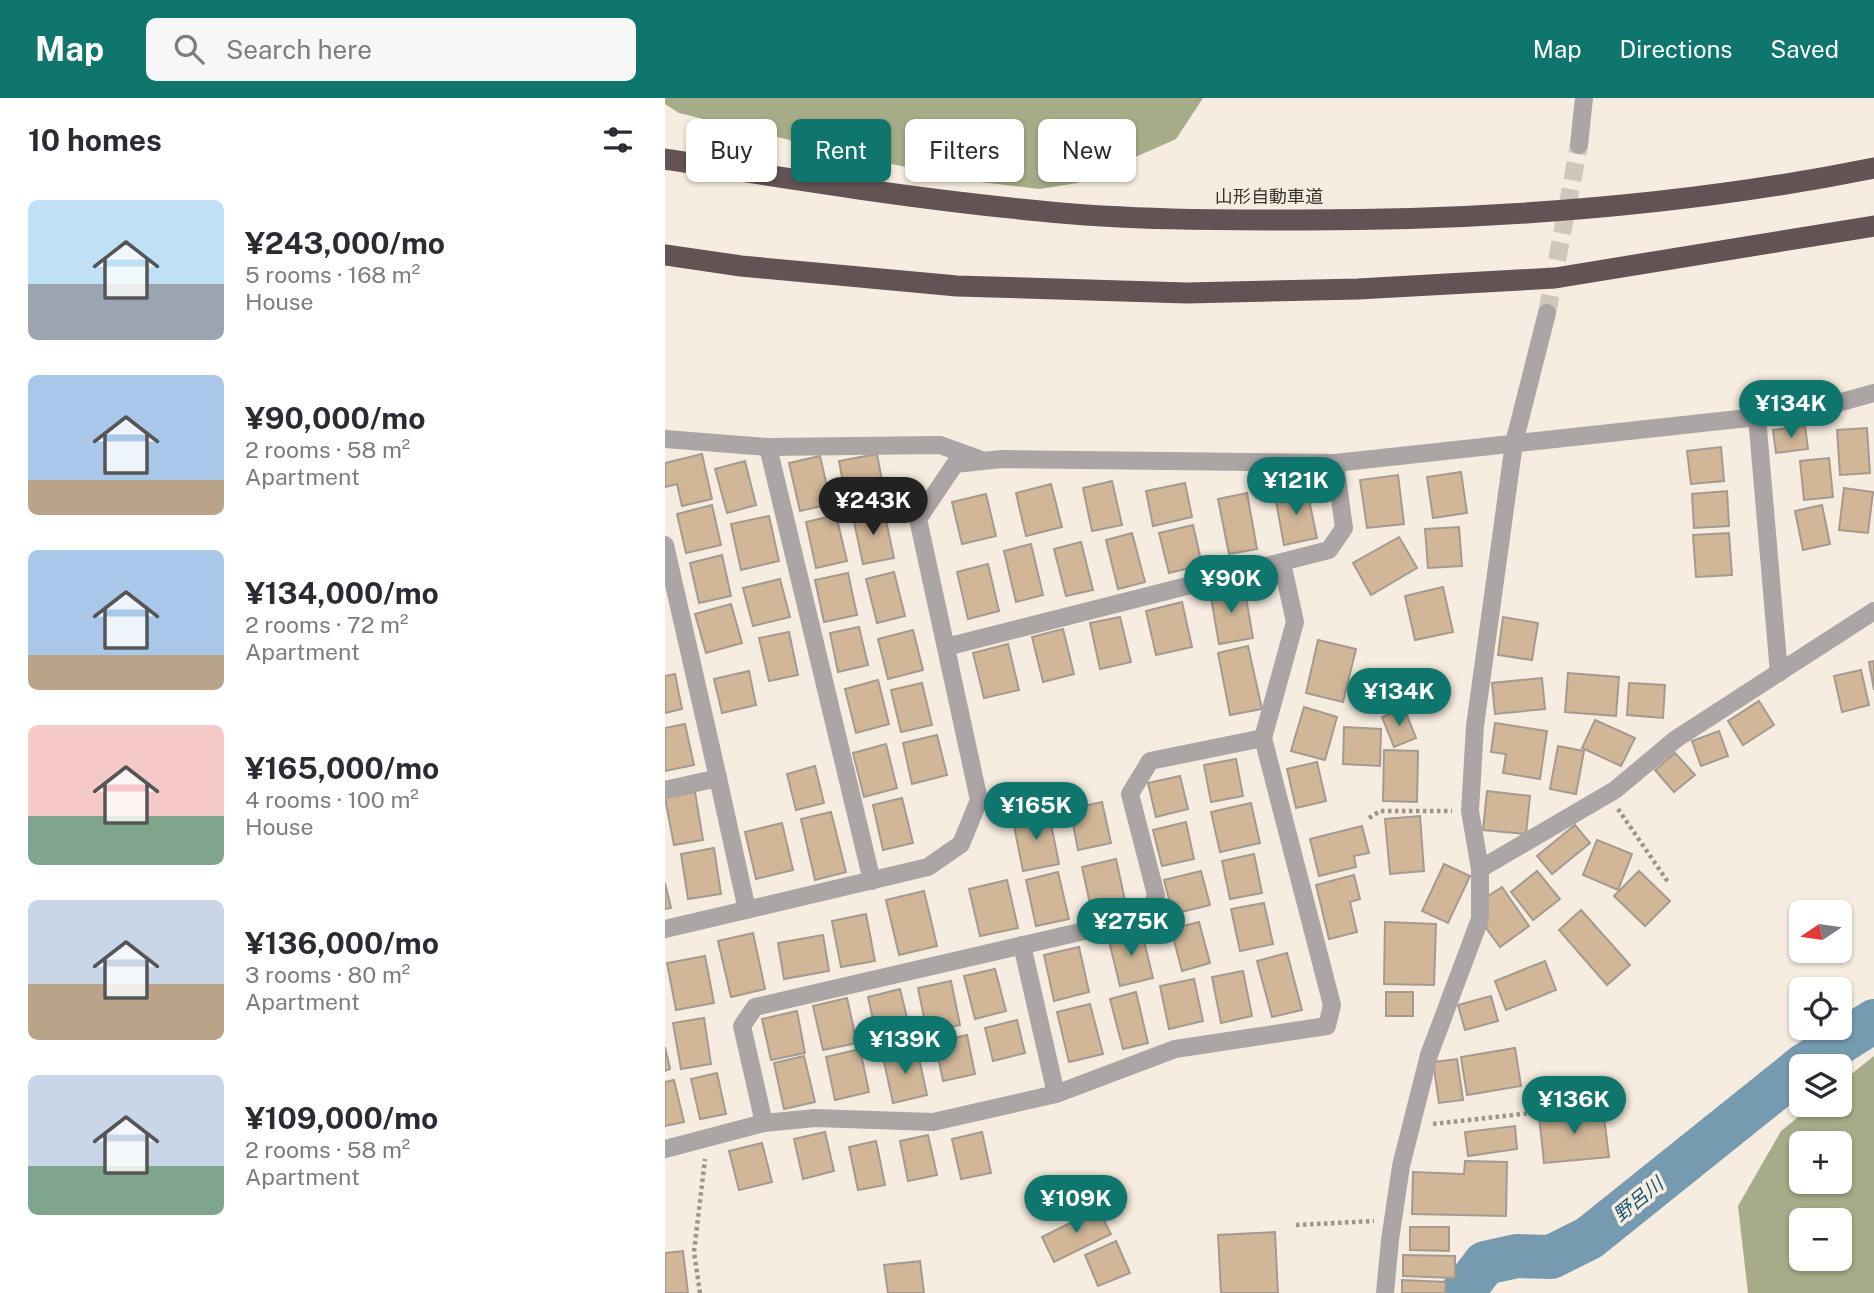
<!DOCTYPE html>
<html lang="en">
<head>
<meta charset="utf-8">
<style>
  :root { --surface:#fff; --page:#f7f7f7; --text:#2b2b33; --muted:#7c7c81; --accent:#0f766e }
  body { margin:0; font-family:"Public Sans","Noto Sans JP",sans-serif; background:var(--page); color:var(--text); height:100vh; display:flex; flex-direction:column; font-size:26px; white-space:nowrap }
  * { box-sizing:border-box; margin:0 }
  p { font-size:23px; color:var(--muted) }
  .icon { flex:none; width:38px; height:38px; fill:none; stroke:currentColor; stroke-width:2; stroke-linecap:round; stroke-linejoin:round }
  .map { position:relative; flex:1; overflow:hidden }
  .drawer { display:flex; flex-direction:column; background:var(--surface); width:665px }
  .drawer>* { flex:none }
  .top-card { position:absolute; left:21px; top:21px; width:665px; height:63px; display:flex; gap:14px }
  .needle { width:46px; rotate:257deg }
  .controls { position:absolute; left:1124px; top:802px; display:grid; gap:14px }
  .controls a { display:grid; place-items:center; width:63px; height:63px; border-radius:10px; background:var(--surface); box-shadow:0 2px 5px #0004; font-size:35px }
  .price { position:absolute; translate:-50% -60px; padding:0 16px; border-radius:24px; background:var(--accent); color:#fff; font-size:23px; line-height:46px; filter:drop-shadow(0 2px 4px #0008) }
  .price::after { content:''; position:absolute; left:50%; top:42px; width:21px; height:16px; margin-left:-10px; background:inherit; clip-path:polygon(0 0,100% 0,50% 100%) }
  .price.current { background:#222; color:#fff }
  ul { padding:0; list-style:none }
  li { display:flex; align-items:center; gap:21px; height:175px; padding:0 28px }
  li span { display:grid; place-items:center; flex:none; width:196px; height:140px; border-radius:10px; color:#555 }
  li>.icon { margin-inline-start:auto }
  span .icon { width:84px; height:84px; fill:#fffc; stroke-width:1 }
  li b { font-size:30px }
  h2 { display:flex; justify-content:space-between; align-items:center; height:84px; padding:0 28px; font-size:30px }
  .pill { padding:0 24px; border-radius:10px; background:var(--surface); box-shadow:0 2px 5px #0004; font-size:24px; line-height:63px }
  .pill.current { background:var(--accent); color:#fff }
  header { display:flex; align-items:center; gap:42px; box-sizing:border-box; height:98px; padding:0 35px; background:var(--accent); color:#fff }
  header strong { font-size:33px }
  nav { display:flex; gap:38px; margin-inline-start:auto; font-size:24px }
  .search { width:490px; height:63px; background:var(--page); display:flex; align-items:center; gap:18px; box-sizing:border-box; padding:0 24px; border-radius:10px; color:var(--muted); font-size:26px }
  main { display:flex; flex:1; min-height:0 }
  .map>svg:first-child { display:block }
  .forest { fill:#a6ac88; fill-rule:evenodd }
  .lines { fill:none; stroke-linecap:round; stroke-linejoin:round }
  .river { stroke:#769bb0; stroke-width:44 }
  .building { fill:#d1b798; stroke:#a49a8f; stroke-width:2 }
  .minor-tunnel { stroke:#d0c7bc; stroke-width:18; stroke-dasharray:18 9; stroke-linecap:butt }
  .path { stroke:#9d958c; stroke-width:4.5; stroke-dasharray:3.5 3.5; stroke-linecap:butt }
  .minor { stroke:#aca5a5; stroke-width:18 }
  .highway { stroke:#635354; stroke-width:21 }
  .labels { text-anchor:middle; stroke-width:7; stroke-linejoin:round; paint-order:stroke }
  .street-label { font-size:18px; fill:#38332f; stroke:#f6ecdf }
  .water-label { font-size:19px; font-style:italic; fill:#155675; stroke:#f6ecdf }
</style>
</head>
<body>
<header>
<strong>Map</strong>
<div class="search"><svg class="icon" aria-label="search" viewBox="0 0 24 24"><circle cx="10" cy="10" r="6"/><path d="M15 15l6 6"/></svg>Search here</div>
<nav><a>Map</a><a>Directions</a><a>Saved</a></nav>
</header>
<main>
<section class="drawer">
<h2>10 homes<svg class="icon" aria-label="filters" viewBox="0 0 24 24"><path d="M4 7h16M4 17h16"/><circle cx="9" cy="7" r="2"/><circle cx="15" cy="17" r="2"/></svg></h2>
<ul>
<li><span style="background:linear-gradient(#bfe0f5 60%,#9aa5b1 0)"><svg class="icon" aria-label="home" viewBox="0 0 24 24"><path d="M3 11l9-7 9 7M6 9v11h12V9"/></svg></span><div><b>¥243,000/mo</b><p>5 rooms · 168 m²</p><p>House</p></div></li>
<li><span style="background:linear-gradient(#a9c7e8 75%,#b9a48a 0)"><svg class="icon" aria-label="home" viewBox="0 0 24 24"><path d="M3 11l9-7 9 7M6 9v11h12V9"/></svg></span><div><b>¥90,000/mo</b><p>2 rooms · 58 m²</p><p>Apartment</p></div></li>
<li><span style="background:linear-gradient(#a9c7e8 75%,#b9a48a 0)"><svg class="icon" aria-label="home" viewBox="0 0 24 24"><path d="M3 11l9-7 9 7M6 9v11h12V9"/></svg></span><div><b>¥134,000/mo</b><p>2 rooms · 72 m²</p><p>Apartment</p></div></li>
<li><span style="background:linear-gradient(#f6c9c9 65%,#7fa58c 0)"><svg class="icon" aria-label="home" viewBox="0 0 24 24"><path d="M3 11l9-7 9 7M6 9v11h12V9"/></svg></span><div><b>¥165,000/mo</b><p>4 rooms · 100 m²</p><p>House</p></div></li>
<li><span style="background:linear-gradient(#c9d6e8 60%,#b9a48a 0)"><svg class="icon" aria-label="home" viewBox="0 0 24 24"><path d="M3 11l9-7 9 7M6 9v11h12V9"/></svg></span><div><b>¥136,000/mo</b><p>3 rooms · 80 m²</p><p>Apartment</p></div></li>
<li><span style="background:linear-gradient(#c9d6e8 65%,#7fa58c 0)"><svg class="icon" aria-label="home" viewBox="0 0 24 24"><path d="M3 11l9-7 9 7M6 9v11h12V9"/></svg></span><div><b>¥109,000/mo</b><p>2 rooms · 58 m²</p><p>Apartment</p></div></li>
</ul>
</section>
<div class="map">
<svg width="1209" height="1195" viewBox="0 0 1209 1195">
  <rect width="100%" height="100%" fill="#f6ecdf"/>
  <!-- forest -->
  <g class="forest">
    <polygon points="0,0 538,0 511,41 412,85 375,91 307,83 203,61 14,15 0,6"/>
    <path d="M1209,958V1195H1083L1073,1108L1116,1033L1149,1006H1174V986ZM1136,1045H1174V1083H1136ZM1136,1122H1174V1160H1136Z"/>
  </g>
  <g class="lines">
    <!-- river -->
    <g class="river">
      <polyline points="1138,968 1209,923"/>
      <polyline points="797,1195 820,1165 852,1158 886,1159 924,1140 1136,970"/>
    </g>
  </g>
  <!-- building -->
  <g class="building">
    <polygon points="1140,328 1143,351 1111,355 1108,332"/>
    <polygon points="1202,330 1205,375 1175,377 1172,332"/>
    <polygon points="1056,349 1059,383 1026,386 1022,353"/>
    <polygon points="37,356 47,401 17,408 12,386 0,389 0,365"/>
    <polygon points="212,356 221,404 183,411 174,363"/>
    <polygon points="155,358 166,406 135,413 124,365"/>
    <polygon points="1164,360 1168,399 1139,402 1135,363"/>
    <polygon points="80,363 91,407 62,415 50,371"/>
    <polygon points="796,374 802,415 768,420 762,379"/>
    <polygon points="733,377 739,426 702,430 695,382"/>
    <polygon points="447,383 457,427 427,433 418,390"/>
    <polygon points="520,385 527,419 488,428 481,393"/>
    <polygon points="386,386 397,429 361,438 351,395"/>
    <polygon points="1179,390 1208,394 1203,435 1174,432"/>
    <polygon points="642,392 652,440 619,447 610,398"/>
    <polygon points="1062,393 1064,428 1029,430 1027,396"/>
    <polygon points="582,395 592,451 564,456 553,401"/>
    <polygon points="321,396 331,438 297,446 287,404"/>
    <polygon points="47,407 56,447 21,455 12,416"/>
    <polygon points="1157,407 1165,446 1138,452 1130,413"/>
    <polygon points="219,413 229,460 198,466 188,419"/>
    <polygon points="171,417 182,463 151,470 141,424"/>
    <polygon points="104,418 114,463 76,472 66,426"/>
    <polygon points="528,427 537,467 504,475 494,435"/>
    <polygon points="794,429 797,468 763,470 760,431"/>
    <polygon points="467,435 480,484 453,491 441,442"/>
    <polygon points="1064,435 1067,477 1031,479 1028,437"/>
    <polygon points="734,439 752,470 706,497 688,465"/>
    <polygon points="416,444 428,492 401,498 389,451"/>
    <polygon points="366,446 378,497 351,504 339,453"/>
    <polygon points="57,457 66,498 34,505 25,465"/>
    <polygon points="323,466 334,513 303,521 292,474"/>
    <polygon points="229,474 240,518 212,525 201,481"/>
    <polygon points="183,475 192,517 159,524 150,482"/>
    <polygon points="115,481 125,519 88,528 78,490"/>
    <polygon points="579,488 588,540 554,546 545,494"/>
    <polygon points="778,489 788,534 750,542 740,498"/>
    <polygon points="517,504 527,549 491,557 481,513"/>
    <polygon points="66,506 77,545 41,555 30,516"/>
    <polygon points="455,519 466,564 435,571 425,525"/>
    <polygon points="838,519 873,525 867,562 833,557"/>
    <polygon points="194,529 203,567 173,574 165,535"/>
    <polygon points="398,531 409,576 378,584 367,539"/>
    <polygon points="248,532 258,572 223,581 213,541"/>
    <polygon points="124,534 133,577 104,583 94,540"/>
    <polygon points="653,542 691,551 678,604 641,595"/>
    <polygon points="343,546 354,592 319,600 308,555"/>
    <polygon points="583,548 597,611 565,617 553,555"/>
    <polygon points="1209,563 1209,592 1204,564"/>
    <polygon points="1196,572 1204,607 1177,614 1169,578"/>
    <polygon points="84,573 91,607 57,615 49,581"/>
    <polygon points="903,575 954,579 951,618 900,614"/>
    <polygon points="10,576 17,611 0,615 0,578"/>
    <polygon points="877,580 880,611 830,616 827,585"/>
    <polygon points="213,582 224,626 191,635 180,591"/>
    <polygon points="257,585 267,627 236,634 226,592"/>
    <polygon points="964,585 1000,587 998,620 962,617"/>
    <polygon points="1094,603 1109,627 1078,647 1063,623"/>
    <polygon points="639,609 672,619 660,662 626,653"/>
    <polygon points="739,610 751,640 729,649 717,619"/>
    <polygon points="930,622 970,640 956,668 917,650"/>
    <polygon points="830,625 882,633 875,681 838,675 841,656 826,654"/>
    <polygon points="20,626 29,667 0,673 0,630"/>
    <polygon points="679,629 716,631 715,668 678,666"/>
    <polygon points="1054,633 1063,658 1036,668 1027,643"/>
    <polygon points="272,637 282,677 247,686 238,645"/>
    <polygon points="221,646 232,690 199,699 188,655"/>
    <polygon points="893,648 919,653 911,696 885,691"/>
    <polygon points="719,652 753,653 752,704 718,703"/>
    <polygon points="1010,655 1030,677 1009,694 990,672"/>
    <polygon points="571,661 578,698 546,704 539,667"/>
    <polygon points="652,664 661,703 631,710 622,671"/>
    <polygon points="150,668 159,705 131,712 122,676"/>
    <polygon points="515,678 523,711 491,719 483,685"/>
    <polygon points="822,693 865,698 861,736 818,732"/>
    <polygon points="30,694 38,742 9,747 0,700"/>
    <polygon points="237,700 248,745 218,752 208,707"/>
    <polygon points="437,704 446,745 413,752 405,711"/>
    <polygon points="586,705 595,745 555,754 546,714"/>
    <polygon points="166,714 181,774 150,782 136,721"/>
    <polygon points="384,716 394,766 358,773 348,723"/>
    <polygon points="755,718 759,773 725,776 720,721"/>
    <polygon points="521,724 529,761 497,768 488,732"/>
    <polygon points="117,725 128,772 91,781 80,734"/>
    <polygon points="910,727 925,745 887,776 872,758"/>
    <polygon points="697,728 704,755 689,758 691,769 654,778 645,741"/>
    <polygon points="932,742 967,756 953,792 918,777"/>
    <polygon points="49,750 56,796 23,801 16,756"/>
    <polygon points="589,756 597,795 565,801 557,763"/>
    <polygon points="451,761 461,807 427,815 417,769"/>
    <polygon points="779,766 805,778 783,825 757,813"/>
    <polygon points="536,773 545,807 508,816 499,782"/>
    <polygon points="872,773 895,801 868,822 846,794"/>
    <polygon points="974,773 1005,803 980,828 949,798"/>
    <polygon points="393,774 404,821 371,828 361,782"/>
    <polygon points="689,777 695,801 685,804 692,834 664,841 651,787"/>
    <polygon points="342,782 353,830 315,838 304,791"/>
    <polygon points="0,785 6,810 0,811"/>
    <polygon points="837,789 864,828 835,849 821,830 823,798"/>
    <polygon points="259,793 272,848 234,857 221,802"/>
    <polygon points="599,805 608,846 575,853 566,811"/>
    <polygon points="916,812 965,867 942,887 894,832"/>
    <polygon points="201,816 210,863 176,869 167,823"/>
    <polygon points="534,824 545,865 517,873 506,831"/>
    <polygon points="720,824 771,826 769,887 719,886"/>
    <polygon points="476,831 488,880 455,888 443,839"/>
    <polygon points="88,835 100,891 66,899 53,843"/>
    <polygon points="158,837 164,873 119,881 113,845"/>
    <polygon points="414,849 424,894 389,903 379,857"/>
    <polygon points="622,855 637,912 607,919 592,863"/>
    <polygon points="40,858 49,905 11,912 2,865"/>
    <polygon points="880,863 891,892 841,912 830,883"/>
    <polygon points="330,871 341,913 310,921 299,878"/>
    <polygon points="578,873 587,918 556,925 547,879"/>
    <polygon points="529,881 538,923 504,931 495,888"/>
    <polygon points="286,883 295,927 262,934 253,890"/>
    <polygon points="235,891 246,936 213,944 203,899"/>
    <polygon points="471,894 483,945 458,951 445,901"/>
    <rect x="721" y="894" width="27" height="24"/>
    <polygon points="826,898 833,923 800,932 793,907"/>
    <polygon points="182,900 192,945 158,952 148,908"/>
    <polygon points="425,906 438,956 404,964 392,914"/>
    <polygon points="132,913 140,955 106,962 97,921"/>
    <polygon points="39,920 46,966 16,971 8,925"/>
    <polygon points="352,922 360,955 328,963 320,930"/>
    <polygon points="302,937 310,976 278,983 270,944"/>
    <polygon points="0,949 5,971 0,973"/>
    <polygon points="850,950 856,988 802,997 796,959"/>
    <polygon points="195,951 204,994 170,1002 161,959"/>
    <polygon points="252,951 262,997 228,1005 218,959"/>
    <polygon points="139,958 150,1004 119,1011 109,965"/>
    <polygon points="792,961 798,1002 774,1005 768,964"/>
    <polygon points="52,975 61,1016 35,1021 26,981"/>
    <polygon points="9,982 19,1024 0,1028 0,984"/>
    <polygon points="938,1011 944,1059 879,1065 874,1017"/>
    <polygon points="850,1028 852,1051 803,1058 800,1034"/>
    <polygon points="160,1034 169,1073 138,1081 129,1041"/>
    <polygon points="317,1034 326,1075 296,1081 287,1041"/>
    <polygon points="263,1037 272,1077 243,1083 235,1043"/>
    <polygon points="211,1043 220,1087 193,1092 184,1049"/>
    <polygon points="97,1045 107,1084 74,1092 64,1053"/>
    <polygon points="800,1063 842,1064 841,1118 747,1116 748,1074 799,1076"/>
    <polygon points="433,1111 446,1136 389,1164 377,1139"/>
    <polygon points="745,1129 784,1129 784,1153 745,1152"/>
    <polygon points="610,1134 613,1195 556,1195 553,1137"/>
    <polygon points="451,1143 465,1175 433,1188 420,1157"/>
    <polygon points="18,1153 23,1195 0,1195 0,1155"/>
    <polygon points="738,1157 790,1158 790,1180 738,1178"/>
    <polygon points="255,1163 259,1195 223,1195 219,1167"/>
    <polygon points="737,1182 781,1184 780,1195 737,1195"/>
  </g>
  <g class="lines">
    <!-- minor-tunnel -->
    <polyline class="minor-tunnel" points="882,215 914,47"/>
    <!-- path -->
    <g class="path">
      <polyline points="953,711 1003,784"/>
      <polyline points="704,720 715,713 787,713"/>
      <polyline points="768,1026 866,1015"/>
      <polyline points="631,1127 709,1123"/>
      <polyline points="35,1195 29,1154 40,1061"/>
    </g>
    <!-- minor -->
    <g class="minor">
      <polyline points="914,47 919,0"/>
      <polyline points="1092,319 1114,575"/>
      <polyline points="0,341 103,349 207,783"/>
      <polyline points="103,349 275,347 314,361"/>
      <polyline points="0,447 53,680"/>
      <polyline points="281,549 664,452 679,430 670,365"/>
      <polyline points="0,692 53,680 82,812"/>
      <polyline points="815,771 950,692 1011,641 1209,513"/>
      <polyline points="0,831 263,769 296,746 314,702 253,421 290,366 337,361 670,365 1092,319 1162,308 1209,295"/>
      <polyline points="357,847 391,996"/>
      <polyline points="99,1025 77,928 90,909 484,818 491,797 465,696 485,663 598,640"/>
      <polyline points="0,1051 99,1025 150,1020 268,1024 391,996 510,951 662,928 667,907 598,640 630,524 617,465"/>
      <polyline points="720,1195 725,1142 736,1068 764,957 815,821 815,771 805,713 810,628 849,345 882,215"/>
    </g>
    <!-- highway -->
    <g class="highway">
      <path d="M0,61C125,81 249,101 375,113C463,122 550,122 638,122C830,122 1021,108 1209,70"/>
      <polyline points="0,157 76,168 292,188 522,195 693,191 890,180 1209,128"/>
    </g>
  </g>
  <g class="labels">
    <!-- street labels -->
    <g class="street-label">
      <text x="604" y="105">山形自動車道</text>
    </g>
    <!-- water labels -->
    <g class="water-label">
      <text transform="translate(973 1101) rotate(-39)" y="7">野呂川</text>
    </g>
  </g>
</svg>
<div class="controls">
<a><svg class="needle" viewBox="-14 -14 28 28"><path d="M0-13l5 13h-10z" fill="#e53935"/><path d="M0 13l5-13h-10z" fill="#7c7c81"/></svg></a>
<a><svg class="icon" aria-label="locate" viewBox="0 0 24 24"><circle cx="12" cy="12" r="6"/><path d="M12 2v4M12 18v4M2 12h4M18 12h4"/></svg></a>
<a><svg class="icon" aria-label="layers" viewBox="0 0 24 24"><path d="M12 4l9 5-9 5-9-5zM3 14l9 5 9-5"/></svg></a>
<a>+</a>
<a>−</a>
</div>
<b class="price" style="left:1126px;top:342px">¥134K</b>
<b class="price" style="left:631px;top:419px">¥121K</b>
<b class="price current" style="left:208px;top:439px">¥243K</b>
<b class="price" style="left:566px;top:517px">¥90K</b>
<b class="price" style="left:734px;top:630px">¥134K</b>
<b class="price" style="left:371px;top:744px">¥165K</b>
<b class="price" style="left:466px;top:860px">¥275K</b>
<b class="price" style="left:240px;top:978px">¥139K</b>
<b class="price" style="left:909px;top:1038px">¥136K</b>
<b class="price" style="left:411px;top:1137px">¥109K</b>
<div class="top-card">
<a class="pill">Buy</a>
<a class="pill current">Rent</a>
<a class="pill">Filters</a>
<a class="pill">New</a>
</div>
</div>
</main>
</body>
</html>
